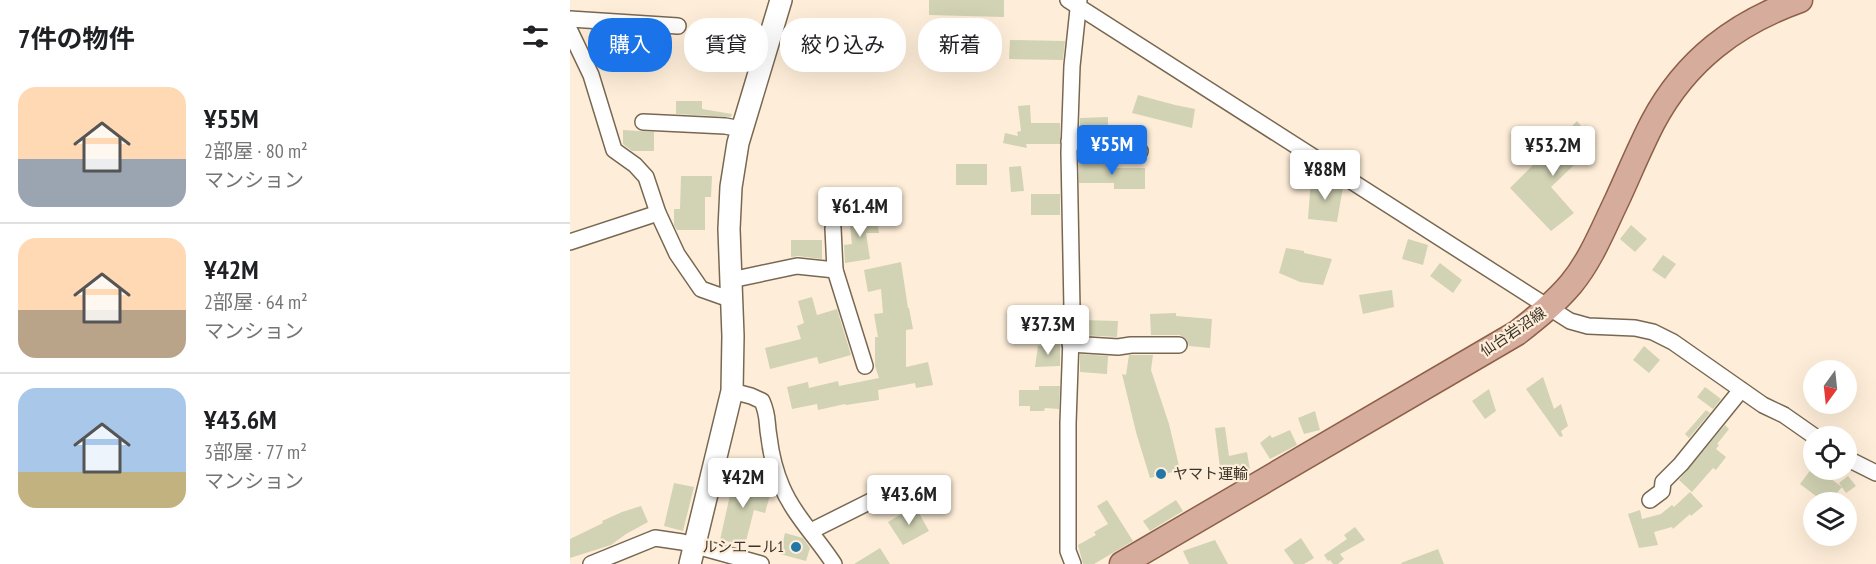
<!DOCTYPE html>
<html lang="ja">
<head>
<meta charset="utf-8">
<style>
  :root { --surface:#fff; --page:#f2f2f2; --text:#202124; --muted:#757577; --line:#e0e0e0; --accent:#1a73e8 }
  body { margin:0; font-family:"PT Sans Narrow","Noto Sans JP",sans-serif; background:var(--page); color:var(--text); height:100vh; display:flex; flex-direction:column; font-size:22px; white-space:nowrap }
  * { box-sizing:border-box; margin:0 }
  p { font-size:20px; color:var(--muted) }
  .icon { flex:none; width:33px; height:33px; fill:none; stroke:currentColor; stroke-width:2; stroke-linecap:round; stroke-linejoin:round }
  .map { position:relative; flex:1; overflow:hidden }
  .sheet { display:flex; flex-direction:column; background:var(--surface); width:570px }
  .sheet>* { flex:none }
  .banner { position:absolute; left:18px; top:18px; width:570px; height:54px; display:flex; gap:12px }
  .needle { width:39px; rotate:195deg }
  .controls { position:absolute; left:1233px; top:360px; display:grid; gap:12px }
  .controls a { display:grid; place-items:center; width:54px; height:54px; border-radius:50%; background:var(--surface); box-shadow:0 6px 24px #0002; font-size:30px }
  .price { position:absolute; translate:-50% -51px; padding:0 14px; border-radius:6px; background:#fff; color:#222; font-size:20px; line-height:39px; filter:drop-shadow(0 2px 3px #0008) }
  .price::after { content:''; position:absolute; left:50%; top:36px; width:18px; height:14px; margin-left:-9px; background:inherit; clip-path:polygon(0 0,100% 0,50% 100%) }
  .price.selected { background:var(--accent); color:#fff }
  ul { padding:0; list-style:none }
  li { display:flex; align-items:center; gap:18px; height:150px; padding:0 18px }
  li+li { border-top:2px solid var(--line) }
  li span { display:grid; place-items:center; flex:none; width:168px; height:120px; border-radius:18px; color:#555 }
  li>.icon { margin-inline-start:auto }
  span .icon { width:72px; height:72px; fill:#fffc; stroke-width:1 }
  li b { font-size:26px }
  h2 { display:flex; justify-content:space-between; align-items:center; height:72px; padding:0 18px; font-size:26px }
  .chip { padding:0 21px; border-radius:24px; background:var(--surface); box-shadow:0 6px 24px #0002; font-size:21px; line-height:54px }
  .chip.selected { background:var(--accent); color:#fff }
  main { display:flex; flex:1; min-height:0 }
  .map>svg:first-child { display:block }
  .building { fill:#d2d2b4 }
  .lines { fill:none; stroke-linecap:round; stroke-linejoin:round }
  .street-casing { stroke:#796851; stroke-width:18 }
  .secondary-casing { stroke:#796851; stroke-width:24 }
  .primary-casing { stroke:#8e5f49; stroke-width:27 }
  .street { stroke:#fff; stroke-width:15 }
  .secondary { stroke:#fff; stroke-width:21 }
  .primary { stroke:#d6ad9d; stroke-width:24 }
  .poi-dot { fill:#2277a7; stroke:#feeed9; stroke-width:2 }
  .labels { text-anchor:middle; stroke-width:4.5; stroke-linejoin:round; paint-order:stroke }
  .street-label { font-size:15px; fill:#3a3328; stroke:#feeed9 }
  .poi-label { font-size:15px; fill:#3a3328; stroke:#feeed9; text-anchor:start }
</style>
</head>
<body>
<main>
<section class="sheet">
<h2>7件の物件<svg class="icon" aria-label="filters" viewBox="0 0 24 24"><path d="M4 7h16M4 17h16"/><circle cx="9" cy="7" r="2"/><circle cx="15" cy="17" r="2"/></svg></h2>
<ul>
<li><span style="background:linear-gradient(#ffd9b3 60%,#9aa5b1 0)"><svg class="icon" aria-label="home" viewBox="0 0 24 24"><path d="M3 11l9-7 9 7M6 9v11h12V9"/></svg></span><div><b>¥55M</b><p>2部屋 · 80 m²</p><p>マンション</p></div></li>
<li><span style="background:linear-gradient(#ffd9b3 60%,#b9a48a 0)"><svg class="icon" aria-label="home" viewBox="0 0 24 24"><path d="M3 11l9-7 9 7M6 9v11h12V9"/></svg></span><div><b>¥42M</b><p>2部屋 · 64 m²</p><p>マンション</p></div></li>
<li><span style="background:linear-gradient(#a9c7e8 70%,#c2b280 0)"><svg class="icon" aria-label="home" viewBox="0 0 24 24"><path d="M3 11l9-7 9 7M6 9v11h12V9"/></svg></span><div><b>¥43.6M</b><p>3部屋 · 77 m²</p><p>マンション</p></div></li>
</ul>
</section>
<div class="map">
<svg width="1306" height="564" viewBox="0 0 1306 564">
  <rect width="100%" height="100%" fill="#feeed9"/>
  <!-- building -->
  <g class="building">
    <polygon points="359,0 434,0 434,17 359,15"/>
    <polygon points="142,25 173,25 173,46 142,45"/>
    <polygon points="440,40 495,41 493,60 439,59"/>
    <polygon points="568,95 605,105 625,109 622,128 562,113"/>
    <polygon points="106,101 132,101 132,109 162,114 161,117 106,114"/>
    <polygon points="460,105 461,123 490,123 490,144 456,144 457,148 433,143 435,133 448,136 447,132 451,131 448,106"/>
    <polygon points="538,117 538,137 509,133 510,118"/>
    <polygon points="1007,121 1026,144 981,187 1004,213 981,231 940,188"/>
    <polygon points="53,130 84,132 84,151 62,151 53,144"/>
    <polygon points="509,162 537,162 537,168 575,168 575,189 544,189 544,183 509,183"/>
    <rect x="386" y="164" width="31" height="21"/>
    <polygon points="451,166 454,191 441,192 439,167"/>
    <polygon points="111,176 142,176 141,197 135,197 135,230 107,230 104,225 104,209 110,209"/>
    <polygon points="741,179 766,183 773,187 767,222 738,219"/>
    <rect x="461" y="194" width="29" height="21"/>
    <polygon points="279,217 306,217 309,233 296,233 300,259 275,263 274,245 282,244"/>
    <polygon points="1061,225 1077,239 1065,252 1050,239"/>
    <polygon points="838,239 858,245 853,265 832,259"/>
    <polygon points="221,240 252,240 252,259 228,256 221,257"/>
    <polygon points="716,248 734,251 734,253 762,259 753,285 730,282 709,273"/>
    <polygon points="1093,255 1106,264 1095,279 1082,270"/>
    <polygon points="331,262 338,308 339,308 343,329 336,330 336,367 358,362 363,385 346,388 345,383 308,390 309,400 276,405 275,404 248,410 247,404 222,409 217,387 238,382 239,388 268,381 269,386 309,378 305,366 305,337 308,337 304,314 313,313 311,289 298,292 294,270"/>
    <polygon points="870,263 892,280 883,293 860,276"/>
    <polygon points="822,290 824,307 793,314 789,295"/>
    <polygon points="242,297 247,315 267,309 281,355 249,364 247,357 200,369 195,348 231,339 227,326 234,323 228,301"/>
    <polygon points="606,313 606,316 642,319 640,348 619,346 617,340 610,335 581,335 580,314"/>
    <polygon points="511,320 548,321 547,337 511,335"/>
    <polygon points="490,343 490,366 465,367 468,346"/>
    <polygon points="1074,346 1090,360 1079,373 1063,360"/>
    <polygon points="510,354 538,356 537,374 510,372"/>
    <polygon points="559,355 583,355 581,370 599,424 610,470 580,478 566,432 552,374 556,375"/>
    <polygon points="973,377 984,409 991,404 998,426 991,431 993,436 990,437 956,389"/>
    <polygon points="469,386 490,386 489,409 475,408 474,411 460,411 460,406 449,406 449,390 469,390"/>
    <polygon points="1135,387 1151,399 1143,409 1127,397"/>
    <polygon points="919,389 926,411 915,419 902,401"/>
    <polygon points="1136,410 1140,413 1119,438 1115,434"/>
    <polygon points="745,411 750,430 734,434 728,418"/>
    <polygon points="1155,425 1159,429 1147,444 1149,445 1146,449 1156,457 1146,470 1143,468 1122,492 1109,480"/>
    <polygon points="655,427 659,456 677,452 680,470 651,476 645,428"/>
    <polygon points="720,430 727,445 700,459 690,443 700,435 702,438"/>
    <polygon points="1242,468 1249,473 1250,471 1272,487 1259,502 1254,502 1230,484"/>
    <polygon points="1278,476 1286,486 1276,493 1269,483"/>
    <polygon points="164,477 202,488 195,513 184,510 175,545 150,540"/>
    <polygon points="104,483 124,487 113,531 94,526"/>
    <polygon points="1120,492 1133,506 1121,516 1120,514 1103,529 1102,527 1084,532 1088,545 1069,548 1058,514 1070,510 1072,519 1091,514 1102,505 1104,507"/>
    <polygon points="537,500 563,541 524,564 513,564 508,545 526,535 524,532 538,524 527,506"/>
    <polygon points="606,500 613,511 580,531 573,521"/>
    <polygon points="71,506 78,522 56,534 41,545 0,558 0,539 33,523 32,521 52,512"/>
    <polygon points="345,506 359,531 333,545 318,522"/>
    <polygon points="785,527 795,540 770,554 774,559 768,564 763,564 760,560 758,561 754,555 777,539 774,535"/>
    <polygon points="215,533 233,538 240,548 236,561 210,554"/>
    <polygon points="731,538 744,558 734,564 724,564 714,550"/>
    <polygon points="645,540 658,564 619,564 613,551"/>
    <polygon points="310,548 320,564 284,564"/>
    <polygon points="868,549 874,564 832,564 831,563"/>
  </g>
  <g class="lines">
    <defs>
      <g id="street">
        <polyline points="498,0 1000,321 1018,326 1065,328 1083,332 1103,342 1193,405 1214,415 1244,436"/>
        <polyline points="0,19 108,26"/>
        <polyline points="0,31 21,75 44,150 65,165 76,177 88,213 107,254 131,289 162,300"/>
        <polyline points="73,122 155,126 172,129"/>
        <polyline points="499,141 570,151"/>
        <polyline points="263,228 265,270"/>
        <polyline points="0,242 88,213"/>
        <polyline points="161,280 227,266 265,270 295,366"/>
        <polyline points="500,344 548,347 561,345 609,345"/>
        <path d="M162,391L181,396L192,401C199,417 196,421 199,437C201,454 205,471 212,487C224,515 247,538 264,564"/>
        <polyline points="1276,458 1306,473"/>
        <polyline points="1080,500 1092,491 1093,482 1111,464 1171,390"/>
        <polyline points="241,531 305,499"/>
        <polyline points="21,564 85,538 112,542 191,564"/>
        <polyline points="503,564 498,551 498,423 502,309 499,152 502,66 509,0"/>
      </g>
      <polyline id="secondary" points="120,564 162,391 163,336 159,229 161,187 168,143 211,0"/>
      <path id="primary" d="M552,564L947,333C966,318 985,303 1001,284C1021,260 1033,229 1047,200C1059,174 1070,147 1083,122C1116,60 1166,23 1230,0"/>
    </defs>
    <!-- street casing -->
    <use href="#street" class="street-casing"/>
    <!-- secondary casing -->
    <use href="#secondary" class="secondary-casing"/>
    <!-- primary casing -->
    <use href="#primary" class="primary-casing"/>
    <!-- street -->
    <use href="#street" class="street"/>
    <!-- secondary -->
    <use href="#secondary" class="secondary"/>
    <!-- primary -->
    <use href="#primary" class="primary"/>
  </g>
  <!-- markers -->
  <g class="poi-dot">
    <circle cx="591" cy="474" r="6"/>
    <circle cx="226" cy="547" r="6"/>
  </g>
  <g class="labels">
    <!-- street labels -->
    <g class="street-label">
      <text transform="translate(943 332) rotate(-34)" y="5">仙台岩沼線</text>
    </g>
    <!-- poi labels -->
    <g class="poi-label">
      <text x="603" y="479">ヤマト運輸</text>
      <text x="214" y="552" text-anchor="end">ルシエール1</text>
    </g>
  </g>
</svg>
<div class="controls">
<a><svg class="needle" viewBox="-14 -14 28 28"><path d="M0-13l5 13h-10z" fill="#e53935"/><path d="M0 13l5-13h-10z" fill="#757577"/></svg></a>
<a><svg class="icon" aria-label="locate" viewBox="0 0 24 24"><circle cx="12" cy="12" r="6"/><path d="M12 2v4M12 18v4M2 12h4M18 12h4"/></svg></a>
<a><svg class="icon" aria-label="layers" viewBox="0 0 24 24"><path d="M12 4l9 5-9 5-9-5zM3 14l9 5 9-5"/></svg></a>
</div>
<b class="price selected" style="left:542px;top:176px">¥55M</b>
<b class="price" style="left:983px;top:177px">¥53.2M</b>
<b class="price" style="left:755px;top:201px">¥88M</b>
<b class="price" style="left:290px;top:238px">¥61.4M</b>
<b class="price" style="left:478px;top:356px">¥37.3M</b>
<b class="price" style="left:173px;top:509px">¥42M</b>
<b class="price" style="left:339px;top:526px">¥43.6M</b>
<div class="banner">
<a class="chip selected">購入</a>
<a class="chip">賃貸</a>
<a class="chip">絞り込み</a>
<a class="chip">新着</a>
</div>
</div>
</main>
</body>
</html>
